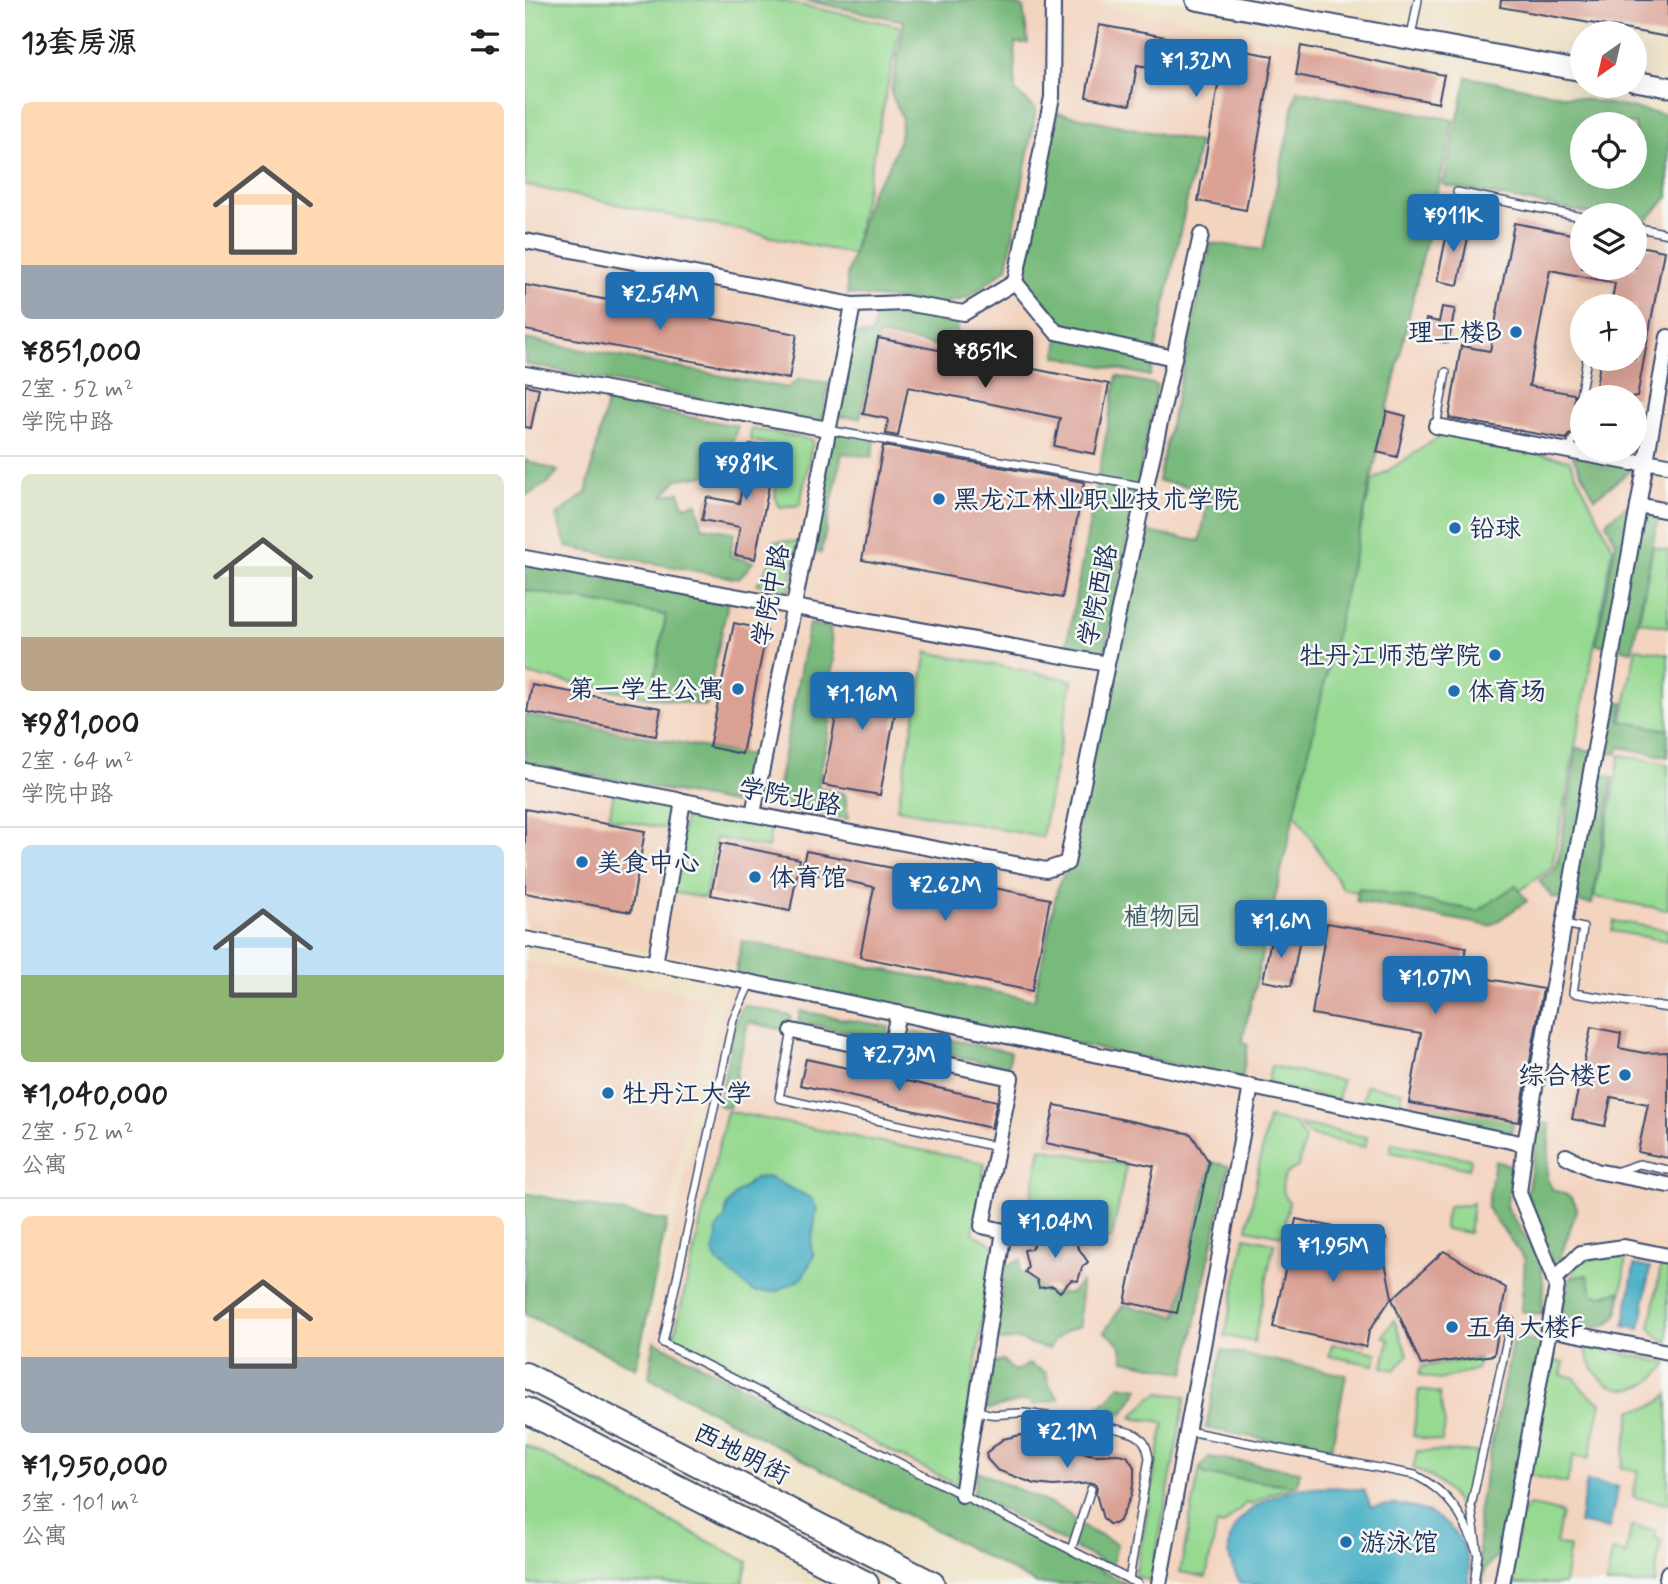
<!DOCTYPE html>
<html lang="zh">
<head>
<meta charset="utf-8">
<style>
  :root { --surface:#fff; --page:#f2f2f2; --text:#202124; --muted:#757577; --line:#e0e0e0; --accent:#1f6fb2 }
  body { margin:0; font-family:Mynerve,"LXGW WenKai TC",sans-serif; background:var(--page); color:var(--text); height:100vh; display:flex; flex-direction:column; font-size:26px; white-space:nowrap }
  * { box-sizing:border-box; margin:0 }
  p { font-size:23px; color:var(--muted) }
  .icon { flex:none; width:38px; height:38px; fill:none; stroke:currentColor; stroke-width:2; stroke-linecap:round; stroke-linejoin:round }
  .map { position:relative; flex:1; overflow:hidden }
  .details { display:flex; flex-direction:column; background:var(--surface); width:525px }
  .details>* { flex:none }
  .needle { width:46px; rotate:214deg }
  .tools { position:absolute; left:1045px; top:21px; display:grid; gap:14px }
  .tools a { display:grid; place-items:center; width:77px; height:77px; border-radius:50%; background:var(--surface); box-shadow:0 7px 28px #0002; font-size:35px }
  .price { position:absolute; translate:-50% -60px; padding:0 16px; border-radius:7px; background:var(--accent); color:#fff; font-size:23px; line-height:46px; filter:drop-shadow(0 2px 4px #0008) }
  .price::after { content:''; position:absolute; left:50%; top:42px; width:21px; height:16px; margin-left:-10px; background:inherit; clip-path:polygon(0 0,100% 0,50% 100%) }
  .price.current { background:#222; color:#fff }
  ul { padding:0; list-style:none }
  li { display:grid; align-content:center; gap:14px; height:371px; padding:0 21px }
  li+li { border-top:2px solid var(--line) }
  li span { display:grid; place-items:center; height:217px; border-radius:10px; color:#555 }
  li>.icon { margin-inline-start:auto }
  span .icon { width:126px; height:126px; fill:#fffc; stroke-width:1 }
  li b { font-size:30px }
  h2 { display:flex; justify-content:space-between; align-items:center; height:84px; padding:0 21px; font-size:30px }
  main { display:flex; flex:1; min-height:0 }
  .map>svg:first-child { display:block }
  .built { fill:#f3d4bf; fill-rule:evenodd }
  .green { fill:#96d991; stroke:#588478; stroke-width:2 }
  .forest { fill:#78b97b; stroke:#4a746c; stroke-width:2; fill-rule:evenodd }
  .water { fill:#45aec4; stroke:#306e91; stroke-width:2 }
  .building { fill:#daa094 }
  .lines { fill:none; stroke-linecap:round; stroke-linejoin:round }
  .lane-casing { stroke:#3b4a6d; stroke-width:10 }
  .street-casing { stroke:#3b4a6d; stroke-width:18 }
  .secondary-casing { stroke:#3b4a6d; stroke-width:23 }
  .highway-casing { stroke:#3b4a6d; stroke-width:28 }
  .lane { stroke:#fff; stroke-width:7 }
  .street { stroke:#fff; stroke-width:14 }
  .secondary { stroke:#fff; stroke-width:19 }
  .highway { stroke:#fff; stroke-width:24 }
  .poi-dot { fill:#1f6fb2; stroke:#f6f6f2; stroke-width:2.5 }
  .labels { text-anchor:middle; stroke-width:5; stroke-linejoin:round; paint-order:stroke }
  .poi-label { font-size:26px; fill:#1b2f5e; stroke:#f6f6f2; text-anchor:start }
  .street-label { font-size:26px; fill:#1b2f5e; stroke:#f6f6f2 }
  .park-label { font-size:26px; fill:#3a5a6b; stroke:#f6f6f2 }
</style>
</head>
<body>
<main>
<section class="details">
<h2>13套房源<svg class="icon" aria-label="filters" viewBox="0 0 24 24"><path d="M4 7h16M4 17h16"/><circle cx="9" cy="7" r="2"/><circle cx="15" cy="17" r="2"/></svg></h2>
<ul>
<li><span style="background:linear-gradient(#ffd9b3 75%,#9aa5b1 0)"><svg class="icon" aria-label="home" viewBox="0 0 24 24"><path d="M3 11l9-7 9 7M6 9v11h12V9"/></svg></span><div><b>¥851,000</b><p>2室 · 52 m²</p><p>学院中路</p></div></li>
<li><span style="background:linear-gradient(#dfe7d0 75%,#b9a48a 0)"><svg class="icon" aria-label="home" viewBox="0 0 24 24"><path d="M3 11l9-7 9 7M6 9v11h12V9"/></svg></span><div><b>¥981,000</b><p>2室 · 64 m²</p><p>学院中路</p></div></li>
<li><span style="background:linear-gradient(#bfe0f5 60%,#8fb573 0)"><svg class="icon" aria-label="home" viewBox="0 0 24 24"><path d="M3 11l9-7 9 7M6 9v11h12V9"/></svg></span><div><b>¥1,040,000</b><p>2室 · 52 m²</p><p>公寓</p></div></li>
<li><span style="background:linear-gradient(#ffd9b3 65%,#9aa5b1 0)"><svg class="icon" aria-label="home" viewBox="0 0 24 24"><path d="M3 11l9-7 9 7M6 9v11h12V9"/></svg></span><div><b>¥1,950,000</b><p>3室 · 101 m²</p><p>公寓</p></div></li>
</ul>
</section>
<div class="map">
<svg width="1143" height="1584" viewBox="0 0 1143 1584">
  <rect width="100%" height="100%" fill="#f6f6f2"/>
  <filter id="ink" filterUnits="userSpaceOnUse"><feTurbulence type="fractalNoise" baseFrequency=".0143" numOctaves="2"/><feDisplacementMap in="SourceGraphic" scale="14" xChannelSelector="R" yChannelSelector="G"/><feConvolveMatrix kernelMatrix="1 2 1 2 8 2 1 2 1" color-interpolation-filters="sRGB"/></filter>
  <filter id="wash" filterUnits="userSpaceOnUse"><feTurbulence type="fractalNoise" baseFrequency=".00686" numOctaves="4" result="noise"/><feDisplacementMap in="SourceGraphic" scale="28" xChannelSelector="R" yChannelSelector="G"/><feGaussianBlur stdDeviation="1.57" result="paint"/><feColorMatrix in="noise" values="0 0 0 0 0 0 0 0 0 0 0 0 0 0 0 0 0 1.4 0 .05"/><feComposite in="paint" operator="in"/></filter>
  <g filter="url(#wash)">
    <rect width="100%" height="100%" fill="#efe1c4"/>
    <!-- built -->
    <g class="built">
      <polygon points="0,0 547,0 934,71 688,1061 0,927"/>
      <path d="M942,77L1143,115V1584H520L118,1370L205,970L691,1066L906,199ZM1057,124H1110V177H1057ZM1057,215H1110V268H1057ZM1057,306H1110V359H1057ZM1057,397H1110V450H1057Z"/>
      <polygon points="0,961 184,998 142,1216 0,1188"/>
    </g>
    <!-- green -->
    <g class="green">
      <polygon points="0,0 251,0 375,26 328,254 0,185"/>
      <polygon points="226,429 288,440 275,505 255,507 250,496 257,447 225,440"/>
      <polygon points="919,434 1044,460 1088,548 1027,867 958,918 818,889 768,810 847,481"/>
      <polygon points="248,541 273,542 264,591 232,584 243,566"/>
      <polygon points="1128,547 1143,550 1143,627 1114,621"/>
      <polygon points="0,590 141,615 126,697 0,674"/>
      <polygon points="1111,648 1143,654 1143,730 1097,721"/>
      <polygon points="402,652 547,680 517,837 372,809"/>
      <polygon points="1095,755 1143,764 1143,910 1069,897"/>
      <polygon points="89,792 153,804 148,830 84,818"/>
      <polygon points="162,808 247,824 243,848 191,838 180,898 146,892"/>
      <polygon points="1089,921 1143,930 1143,941 1087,931"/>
      <polygon points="746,1066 817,1081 813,1100 742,1085"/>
      <polygon points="841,1085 877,1092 874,1110 838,1103"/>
      <polygon points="202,1111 460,1163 448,1233 469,1245 432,1485 148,1340"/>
      <path d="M743,1118L770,1123L780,1139L773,1167C756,1173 753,1188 764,1202L758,1236L722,1229Z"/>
      <polygon points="775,1124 842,1137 840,1147 784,1135"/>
      <polygon points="867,1143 946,1159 944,1169 865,1152"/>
      <polygon points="516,1148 601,1165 587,1239 501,1223"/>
      <path d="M948,1202L944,1233L919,1229C918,1222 923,1215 923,1206L943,1205Z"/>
      <polygon points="720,1237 749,1243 729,1342 700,1336"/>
      <path d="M1083,1257H1101C1098,1273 1098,1299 1092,1313C1082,1339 1048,1322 1035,1310L1051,1264L1065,1259Z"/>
      <polygon points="1136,1264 1143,1266 1143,1342 1132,1336 1125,1328"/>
      <polygon points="869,1320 883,1355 870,1370 858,1367 864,1339 858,1336"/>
      <polygon points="807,1344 852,1353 849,1365 804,1356"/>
      <path d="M1060,1346L1143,1363C1114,1404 1069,1395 1060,1346Z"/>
      <polygon points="954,1358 952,1369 914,1380 894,1375 896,1367"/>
      <polygon points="1026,1360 1039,1363 1036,1375 1049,1377 1059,1391 1076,1403 1064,1459 1048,1456 1042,1483 1002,1475"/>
      <polygon points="894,1390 914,1393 920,1425 917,1442 888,1436"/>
      <path d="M634,1393L661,1396L626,1581L610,1576L639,1423C629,1418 617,1422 607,1417L625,1398Z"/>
      <path d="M1143,1394V1504L1108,1497L1113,1471L1096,1468L1107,1410C1122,1408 1133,1406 1143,1394Z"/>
      <polygon points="0,1445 223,1562 217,1584 0,1584"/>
      <path d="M892,1451L952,1452L940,1517C928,1493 913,1478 888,1468Z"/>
      <polygon points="684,1457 775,1471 772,1486 747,1493 725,1505 722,1502 698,1526 692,1524 681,1577 655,1572 675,1468"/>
      <polygon points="1004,1505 1037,1513 1031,1544 1045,1547 1039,1584 983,1584 997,1513"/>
      <polygon points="1106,1526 1131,1531 1130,1537 1136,1540 1129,1584 1081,1584 1087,1551 1101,1554"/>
    </g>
    <!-- forest -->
    <g class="forest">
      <polygon points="278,0 461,0 498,7 503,43 490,43 490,91 511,109 482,268 442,298 416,304 322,294 322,275 346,191 363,168 375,138 377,118 366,93 379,21"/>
      <path d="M942,77L1143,115V197L1118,224L1110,223V215H1072L918,185ZM1057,124H1110V177H1057Z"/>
      <polygon points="772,90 929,120 717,1042 723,1044 717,1078 210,975 217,941 509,1000 533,885 542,870 621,532 675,541 685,490 633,481 686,243 738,250"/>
      <path d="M533,113L674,142L625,376L531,356C540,312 530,310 498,283Z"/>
      <polygon points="380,308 434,320 428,349 353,335 335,418 311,416 328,334 346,335 353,310"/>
      <polygon points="0,339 262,388 274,379 304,383 296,423 0,364"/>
      <polygon points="592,376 632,385 579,656 541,649"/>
      <polygon points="82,402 213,426 197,473 152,479 138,496 154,492 159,506 172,503 177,527 209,532 205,556 228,562 214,579 42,547 31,516 61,493"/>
      <polygon points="308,426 351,434 347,457 317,453 296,553 283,551"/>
      <polygon points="1047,455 1110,467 1070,498"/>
      <polygon points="0,460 33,471 23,483 0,496"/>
      <polygon points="1101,506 1134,512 1107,651 1071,644 1091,543 1081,522"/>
      <polygon points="0,563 203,602 181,706 126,697 141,615 0,590"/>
      <polygon points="284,624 305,628 309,662 301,696 308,706 293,787 320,794 323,819 249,806"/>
      <polygon points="1082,700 1098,703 1095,721 1143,730 1143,757 1095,747 1092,754 1073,751"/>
      <polygon points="0,715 228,756 218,805 0,763"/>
      <polygon points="1052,748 1067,751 1063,772 1088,777 1067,904 1027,897 1014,881 1032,867"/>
      <polygon points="991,885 1002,901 965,926 831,901 834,888 953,911"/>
      <polygon points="218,1005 266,1016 263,1031 223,1022 204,1108 193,1105 211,1021"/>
      <polygon points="275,1011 364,1027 362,1039 273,1022"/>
      <polygon points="373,1029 486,1052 483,1067 370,1044"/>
      <polygon points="903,1097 990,1115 986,1133 899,1115"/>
      <path d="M1015,1122L1025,1124L1022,1179L1028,1190C1041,1194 1049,1196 1052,1209L1033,1264L1027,1263L1002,1193Z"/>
      <polygon points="970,1161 989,1166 981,1207 1016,1261 1019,1291 1016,1315 996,1311 1000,1260 962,1208"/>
      <path d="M686,1162L704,1166L660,1373L599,1360C597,1345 592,1340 579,1332L598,1305L652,1316Z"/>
      <polygon points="0,1193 142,1221 111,1368 0,1314"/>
      <path d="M496,1259L495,1271L524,1294L546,1293L556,1282L555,1326C541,1330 531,1335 524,1349L505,1344L493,1339L480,1341L470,1340L480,1268Z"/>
      <path d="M1062,1275L1068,1295L1077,1296L1096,1291C1094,1298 1095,1307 1092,1313C1081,1339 1048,1322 1035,1310L1045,1278Z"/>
      <polygon points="988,1338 1019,1342 981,1539 973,1542 972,1557 960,1569 957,1584 955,1584 953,1512"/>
      <polygon points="129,1341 602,1584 512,1584 124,1378"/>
      <polygon points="697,1350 821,1375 806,1452 681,1428"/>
      <polygon points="478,1360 489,1372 504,1364 521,1373 524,1385 534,1399 508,1405 502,1400 465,1409 461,1408 468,1364"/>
      <polygon points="594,1385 614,1388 598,1414 570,1409 583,1400"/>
      <polygon points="684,1457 775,1471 772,1486 680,1475 675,1468"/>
      <polygon points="452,1471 539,1510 556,1526 592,1544 587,1567 448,1495"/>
    </g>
    <!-- water -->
    <g class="water">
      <polygon points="243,1177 286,1198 292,1209 286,1246 289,1256 277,1278 251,1292 229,1292 192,1262 188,1252 192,1237 191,1230 200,1218 202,1206 211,1194 230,1178"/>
      <polygon points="1109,1265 1125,1268 1115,1329 1099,1326"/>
      <polygon points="1062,1481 1093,1487 1084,1529 1054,1523"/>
      <path d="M810,1487L839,1490L846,1507C855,1506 865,1504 874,1505C916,1510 950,1539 943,1584H716C712,1576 706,1567 705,1559C696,1518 744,1494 778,1488C788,1487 800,1488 810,1487Z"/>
    </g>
    <g id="blocks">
      <!-- building -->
      <g class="building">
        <polygon points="976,0 1143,0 1143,37 975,7"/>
        <polygon points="574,25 748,56 721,210 673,201 694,80 612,65 605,105 561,97"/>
        <polygon points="776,46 919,75 913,103 771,75"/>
        <polygon points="989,223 1057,236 1057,268 1110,268 1110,245 1139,251 1112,397 1069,397 1076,359 1110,359 1110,306 1086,306 1090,283 1025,270 1004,386 1049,394 1050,405 1057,406 1057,441 1054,441 1053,435 1049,433 1044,434 1042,439 924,418 936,346 965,351"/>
        <polygon points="924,224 945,228 933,285 912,281"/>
        <polygon points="0,285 272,334 264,379 0,330"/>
        <polygon points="917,307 930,309 923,343 898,338 901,319 914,322"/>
        <polygon points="353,338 584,384 570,454 529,446 535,418 383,387 373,436 361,434 363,419 338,414"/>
        <polygon points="0,385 14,388 6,428 0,427"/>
        <polygon points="862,411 881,416 872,457 852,452"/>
        <polygon points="225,444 251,449 230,559 210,555 215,527 177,520 182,497 214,503"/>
        <polygon points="358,446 559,482 537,598 337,560"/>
        <polygon points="209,623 242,630 217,754 184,747"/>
        <polygon points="309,673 384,687 380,710 371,708 355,795 298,785 315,695 306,694"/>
        <polygon points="7,685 136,708 131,736 2,712"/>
        <polygon points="0,809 120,831 106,912 0,893"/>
        <polygon points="196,843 275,859 265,911 186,895"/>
        <polygon points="281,851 525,899 507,991 335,957 349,887 276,871"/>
        <polygon points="802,923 941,947 936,974 1018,989 994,1122 884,1103 896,1033 787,1014"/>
        <polygon points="747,933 775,939 766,986 738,981"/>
        <polygon points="1066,1027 1096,1033 1094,1048 1119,1053 1143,1052 1143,1158 1113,1152 1123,1104 1086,1097 1080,1126 1047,1119"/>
        <polygon points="281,1059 472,1101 466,1128 275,1085"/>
        <polygon points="530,1105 666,1134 684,1162 652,1313 600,1302 629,1166 521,1143"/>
        <polygon points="771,1219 861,1238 858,1252 867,1297 844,1331 841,1347 748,1327"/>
        <polygon points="535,1228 538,1234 553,1239 552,1246 563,1262 557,1267 553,1281 546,1280 535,1292 528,1286 514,1288 512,1280 500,1272 503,1267 499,1250 506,1249 514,1233 518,1235"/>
        <polygon points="919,1251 981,1288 969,1355 896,1365 867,1299"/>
        <polygon points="495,1435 529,1440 557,1453 571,1455 593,1454 602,1456 609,1467 609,1480 606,1496 595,1520 589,1524 584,1524 578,1519 571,1494 572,1487 569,1483 528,1486 510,1484 472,1470 462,1459 461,1453 478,1439"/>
      </g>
    </g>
  </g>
  <g filter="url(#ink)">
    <use href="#blocks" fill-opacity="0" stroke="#3b4a6d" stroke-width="2"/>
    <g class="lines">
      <defs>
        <g id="lane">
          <polyline points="886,37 893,0"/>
          <polyline points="932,192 1057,217"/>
          <polyline points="1110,227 1143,234"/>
          <polyline points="1054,401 1062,359"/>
          <polyline points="911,426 921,372"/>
          <polyline points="303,430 621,487"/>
          <polyline points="1045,451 1048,439"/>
          <polyline points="1040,924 1058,928 1048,993 1143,1008"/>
          <polyline points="225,983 208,1020 138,1343 613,1584"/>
          <polyline points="267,1031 254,1098 472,1147"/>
          <polyline points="1090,1172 1114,1164 1143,1170"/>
          <path d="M452,1405L455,1411C469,1418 483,1412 498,1413C517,1415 599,1428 611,1435C621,1441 622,1448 624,1458L604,1580"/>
          <path d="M663,1431L890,1475C927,1494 938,1517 953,1554"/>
          <polyline points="546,1550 566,1489"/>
          <polyline points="949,1584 953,1554 946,1506 986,1321"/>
        </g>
        <g id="street">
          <polyline points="0,241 328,305"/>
          <polyline points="490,282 527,97 528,0"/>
          <polyline points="490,282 531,332 649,358"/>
          <polyline points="0,374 303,429"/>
          <polyline points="911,426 1107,463 1120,461 1143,465"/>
          <polyline points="1113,505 1143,511"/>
          <polyline points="0,558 582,664"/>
          <polyline points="0,771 521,870 542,863 582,664 676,235"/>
          <polyline points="228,814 328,305 380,303 439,313 490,282"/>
          <polyline points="0,939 204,978 1000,1144"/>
          <polyline points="130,964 158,801"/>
          <polyline points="267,1031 486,1078 457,1226 479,1231 437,1495"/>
          <polyline points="365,1051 373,1013"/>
          <polyline points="1041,1156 1071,1171 1143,1185"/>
          <polyline points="1029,1280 1056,1253 1099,1247 1143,1256"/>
          <polyline points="1024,1329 1143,1352"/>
          <polyline points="634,1584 726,1086"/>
          <polyline points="977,1584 1032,1286 994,1193 1000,1144 1143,337"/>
          <polyline points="1141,1584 1143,1573"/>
        </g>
        <g id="secondary">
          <polyline points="671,0 1057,71"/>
          <polyline points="1110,81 1143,87"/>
        </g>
        <g id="highway">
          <polyline points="0,1375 407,1584"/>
          <polyline points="0,1410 341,1584"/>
        </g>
      </defs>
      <!-- lane casing -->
      <use href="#lane" class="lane-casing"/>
      <!-- street casing -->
      <use href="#street" class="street-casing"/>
      <!-- secondary casing -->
      <use href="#secondary" class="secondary-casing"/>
      <!-- highway casing -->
      <use href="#highway" class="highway-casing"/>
      <!-- lane -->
      <use href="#lane" class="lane"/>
      <!-- street -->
      <use href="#street" class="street"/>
      <!-- secondary -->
      <use href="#secondary" class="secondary"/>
      <!-- highway -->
      <use href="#highway" class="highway"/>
    </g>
  </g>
  <!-- markers -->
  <g class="poi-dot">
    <circle cx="991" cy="332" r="7"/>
    <circle cx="414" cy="499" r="7"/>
    <circle cx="930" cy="528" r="7"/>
    <circle cx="970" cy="655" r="7"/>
    <circle cx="213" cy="689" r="7"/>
    <circle cx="929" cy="691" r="7"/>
    <circle cx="57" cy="862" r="7"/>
    <circle cx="230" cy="877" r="7"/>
    <circle cx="1100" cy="1075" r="7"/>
    <circle cx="83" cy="1093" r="7"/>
    <circle cx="927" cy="1327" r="7"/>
    <circle cx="821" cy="1542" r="7"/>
  </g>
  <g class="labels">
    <!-- poi labels -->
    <g class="poi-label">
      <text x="977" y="341" text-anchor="end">理工楼B</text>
      <text x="428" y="508">黑龙江林业职业技术学院</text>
      <text x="944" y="537">铅球</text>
      <text x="956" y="664" text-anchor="end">牡丹江师范学院</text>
      <text x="199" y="698" text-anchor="end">第一学生公寓</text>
      <text x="943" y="700">体育场</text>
      <text x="71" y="871">美食中心</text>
      <text x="244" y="886">体育馆</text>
      <text x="1086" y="1084" text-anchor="end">综合楼E</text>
      <text x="97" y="1102">牡丹江大学</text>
      <text x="941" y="1336">五角大楼F</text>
      <text x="835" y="1551">游泳馆</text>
    </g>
    <!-- street labels -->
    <g class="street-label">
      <text transform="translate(245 595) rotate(-79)" y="9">学院中路</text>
      <text transform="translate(572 595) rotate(-78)" y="9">学院西路</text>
      <text transform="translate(265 796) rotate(11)" y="9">学院北路</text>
      <text transform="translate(217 1453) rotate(27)" y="9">西地明街</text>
    </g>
    <!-- park labels -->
    <g class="park-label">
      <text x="637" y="925">植物园</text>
    </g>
  </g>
</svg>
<div class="tools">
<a><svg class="needle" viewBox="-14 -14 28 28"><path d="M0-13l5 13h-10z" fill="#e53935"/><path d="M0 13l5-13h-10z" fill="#757577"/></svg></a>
<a><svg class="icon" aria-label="locate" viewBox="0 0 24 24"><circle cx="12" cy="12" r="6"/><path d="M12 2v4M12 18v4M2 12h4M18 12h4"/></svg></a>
<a><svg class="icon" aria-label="layers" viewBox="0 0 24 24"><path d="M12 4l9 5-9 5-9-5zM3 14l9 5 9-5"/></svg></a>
<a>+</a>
<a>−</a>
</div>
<b class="price" style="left:671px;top:99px">¥1.32M</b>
<b class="price" style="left:928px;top:254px">¥911K</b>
<b class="price" style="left:135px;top:332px">¥2.54M</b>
<b class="price current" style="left:460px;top:390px">¥851K</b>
<b class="price" style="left:221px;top:502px">¥981K</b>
<b class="price" style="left:337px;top:732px">¥1.16M</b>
<b class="price" style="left:420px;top:923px">¥2.62M</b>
<b class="price" style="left:756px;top:960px">¥1.6M</b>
<b class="price" style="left:910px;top:1016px">¥1.07M</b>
<b class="price" style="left:374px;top:1093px">¥2.73M</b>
<b class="price" style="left:530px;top:1260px">¥1.04M</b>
<b class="price" style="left:808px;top:1284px">¥1.95M</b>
<b class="price" style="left:542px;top:1470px">¥2.1M</b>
</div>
</main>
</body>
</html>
